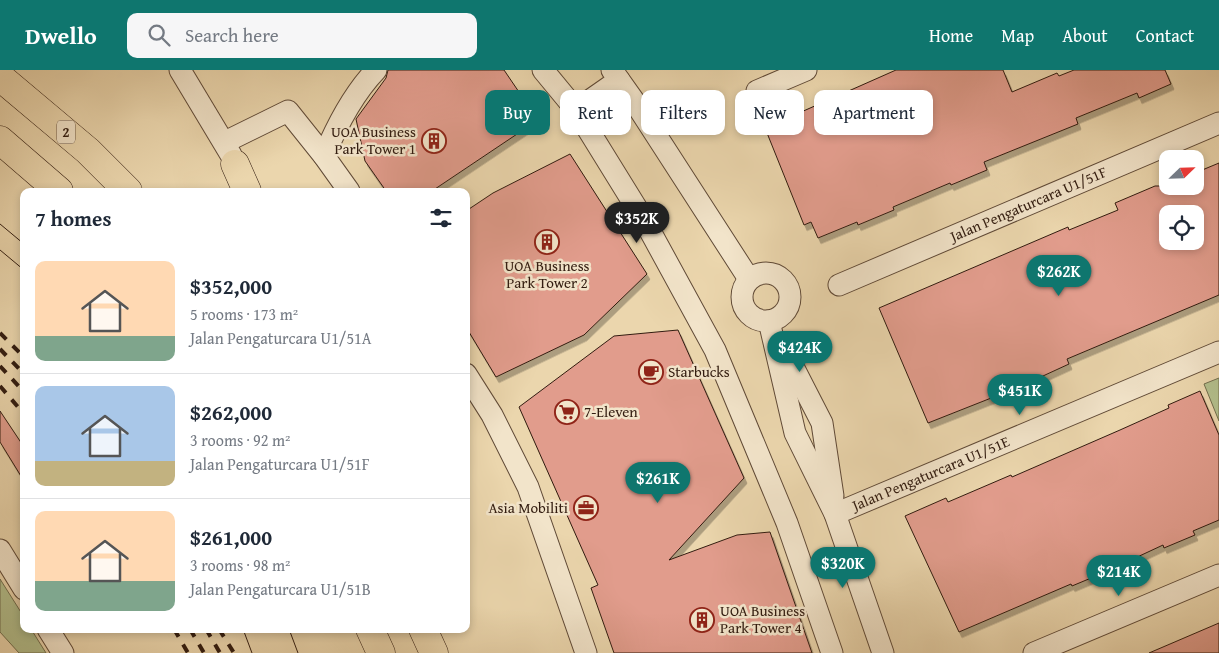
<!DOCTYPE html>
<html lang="en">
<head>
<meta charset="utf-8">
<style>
  :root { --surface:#fff; --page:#f6f6f7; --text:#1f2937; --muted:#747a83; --line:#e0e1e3; --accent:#0f766e }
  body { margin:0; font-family:"Gentium Book Plus",serif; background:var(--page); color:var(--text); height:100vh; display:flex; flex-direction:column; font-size:19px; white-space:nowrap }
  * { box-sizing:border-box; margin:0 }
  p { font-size:16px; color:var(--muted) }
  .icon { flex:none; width:28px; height:28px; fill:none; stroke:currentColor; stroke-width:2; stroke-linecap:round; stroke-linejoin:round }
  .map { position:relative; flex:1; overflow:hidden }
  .drawer { position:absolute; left:20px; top:118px; width:450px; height:445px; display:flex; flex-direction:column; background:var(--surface); border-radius:10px; box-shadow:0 2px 8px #0003 }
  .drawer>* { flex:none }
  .guide { position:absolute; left:485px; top:20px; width:475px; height:45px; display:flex; gap:10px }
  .needle { width:32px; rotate:67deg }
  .fabs { position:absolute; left:1159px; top:80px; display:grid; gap:10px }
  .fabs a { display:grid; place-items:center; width:45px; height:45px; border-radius:10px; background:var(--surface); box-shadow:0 2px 8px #0003; font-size:25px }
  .price { position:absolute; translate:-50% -42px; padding:0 11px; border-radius:18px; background:var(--accent); color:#fff; font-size:16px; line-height:32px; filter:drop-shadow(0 1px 2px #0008) }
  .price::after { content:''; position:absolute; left:50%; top:30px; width:15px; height:11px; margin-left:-8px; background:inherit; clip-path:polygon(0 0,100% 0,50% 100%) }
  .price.active { background:#222; color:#fff }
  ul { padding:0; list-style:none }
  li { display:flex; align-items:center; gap:15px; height:125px; padding:0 15px }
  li+li { border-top:1px solid var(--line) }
  li span { display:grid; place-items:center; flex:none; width:140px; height:100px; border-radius:10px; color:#555 }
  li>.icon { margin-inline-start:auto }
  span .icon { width:60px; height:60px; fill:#fffc; stroke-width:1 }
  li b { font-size:21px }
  h2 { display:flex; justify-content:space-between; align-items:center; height:60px; padding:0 15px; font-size:21px }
  .tag { padding:0 18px; border-radius:10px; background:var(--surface); box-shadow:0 2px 8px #0003; font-size:18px; line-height:45px }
  .tag.active { background:var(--accent); color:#fff }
  header { display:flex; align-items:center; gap:30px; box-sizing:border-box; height:70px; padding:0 25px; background:var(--accent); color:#fff }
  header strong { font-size:24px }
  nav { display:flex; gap:28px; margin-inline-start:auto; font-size:18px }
  .search { width:350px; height:45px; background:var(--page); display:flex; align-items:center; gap:12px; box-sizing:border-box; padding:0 18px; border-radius:10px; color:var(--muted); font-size:19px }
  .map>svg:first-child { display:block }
  .green { fill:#b3bf8d; stroke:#726e4e }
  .building { fill:#e19c8c; stroke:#321c10; fill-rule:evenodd; filter:url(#shadow) }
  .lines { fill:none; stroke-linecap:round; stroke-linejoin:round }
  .street-casing { stroke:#604a37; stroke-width:23 }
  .highway-casing { stroke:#321c10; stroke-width:29 }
  .street { stroke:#f2e4ca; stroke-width:21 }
  .highway { stroke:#ebd6ad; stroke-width:28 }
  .tram { stroke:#321c10; stroke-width:1 }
  .rail { stroke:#321c10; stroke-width:4; stroke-dasharray:9 9; stroke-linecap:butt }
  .labels { text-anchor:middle; stroke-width:5; stroke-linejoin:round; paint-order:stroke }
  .shield { fill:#f2e4ca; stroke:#6c5848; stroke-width:1 }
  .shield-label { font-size:14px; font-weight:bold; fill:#321c10 }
  .poi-label { font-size:15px; fill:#321c10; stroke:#f2e4ca; text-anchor:start }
  .street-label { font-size:15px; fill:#321c10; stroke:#f2e4ca }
</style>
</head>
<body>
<header>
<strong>Dwello</strong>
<div class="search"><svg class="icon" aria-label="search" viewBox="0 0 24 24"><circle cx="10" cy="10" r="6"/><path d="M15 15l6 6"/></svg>Search here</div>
<nav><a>Home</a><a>Map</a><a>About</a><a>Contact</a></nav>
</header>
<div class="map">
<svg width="1219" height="583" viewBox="0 0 1219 583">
  <defs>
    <filter id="shadow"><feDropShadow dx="3" dy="5.5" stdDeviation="0" flood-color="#0004"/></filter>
  </defs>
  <rect width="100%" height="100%" fill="#ebd6ad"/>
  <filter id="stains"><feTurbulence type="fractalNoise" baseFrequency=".004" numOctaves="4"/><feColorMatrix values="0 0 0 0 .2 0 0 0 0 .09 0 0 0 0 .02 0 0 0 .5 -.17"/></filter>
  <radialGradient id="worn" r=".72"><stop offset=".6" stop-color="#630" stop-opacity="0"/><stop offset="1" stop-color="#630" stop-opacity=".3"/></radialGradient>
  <!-- green -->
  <g class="green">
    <polygon points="1219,308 1219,351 1204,314"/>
    <polygon points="0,509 24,547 24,559 31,559 46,583 19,583 0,562"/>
  </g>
  <!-- building -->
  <g class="building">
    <polygon points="388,0 504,0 538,50 432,121 386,121 365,91 356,49 386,8"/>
    <polygon points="896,0 1003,0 1012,22 1057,3 1059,6 1074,0 1165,0 1171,14 1139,28 1137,23 1076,48 1078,54 984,92 987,100 951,115 950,113 893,137 894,140 858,155 857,152 818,168 811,152 804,155 765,58"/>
    <polygon points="570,84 647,204 584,265 496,307 466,257 466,141 493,123"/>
    <path d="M1219,93V225L1067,289L1069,294L1019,317L928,353L879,238L1068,157L1069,160L1118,140L1115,133L1155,116H1195V103ZM1168,144H1195V171H1168Z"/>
    <polygon points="678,260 744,408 669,490 737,465 770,462 812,583 614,583 591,518 598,515 519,337 614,266"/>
    <polygon points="1200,321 1219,365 1219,450 1193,461 1195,465 1164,478 1163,475 1103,503 1072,516 1071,514 959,562 905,446 946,428 948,432 1011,405 1012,407 1120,360 1169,338 1168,335"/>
    <polygon points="0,341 24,377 24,411 0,372"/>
    <polygon points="1219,553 1219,583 1149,583"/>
  </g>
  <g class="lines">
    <defs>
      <g id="street">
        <polyline points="180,0 231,85"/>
        <polyline points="543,0 576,40 644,150 715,280 787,453 832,583"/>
        <polyline points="612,0 634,31 749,209"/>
        <polyline points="757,21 806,0"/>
        <polyline points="576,40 619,10"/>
        <polyline points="225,72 288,41 324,86 349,121"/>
        <path d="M324,86C337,55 353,24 376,0"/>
        <circle cx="766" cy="227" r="24"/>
        <path id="s1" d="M839,215L1219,53"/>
        <polyline points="769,251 795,363 835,444 883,583"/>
        <polyline points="783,277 822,353 833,426"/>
        <polyline points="466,304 492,345 528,417 586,583"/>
        <path id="s2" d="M835,444L1219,282"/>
        <polyline points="0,480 24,519"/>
        <polyline points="48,559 63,583"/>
        <polyline points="1034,583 1219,505"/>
      </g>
      <g id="highway">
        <polyline points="0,7 88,81 128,121"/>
        <polyline points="0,70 59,121"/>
        <polyline points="235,94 247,121"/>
        <polyline points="370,559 381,583"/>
        <polyline points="423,559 434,583"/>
      </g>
    </defs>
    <!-- street casing -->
    <use href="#street" class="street-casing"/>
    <!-- highway casing -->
    <use href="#highway" class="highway-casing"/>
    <!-- street -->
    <use href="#street" class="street"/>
    <!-- highway -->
    <use href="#highway" class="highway"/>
    <!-- tram -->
    <g class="tram">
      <polyline points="0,154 24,174"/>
      <polyline points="0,180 24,200"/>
      <polyline points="243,559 252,583"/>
      <polyline points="289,559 298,583"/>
    </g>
    <!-- rail -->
    <g class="rail">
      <polyline points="0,263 24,287"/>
      <polyline points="0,279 24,304"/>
      <polyline points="0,296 24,322"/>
      <polyline points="0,316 24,344"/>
      <polyline points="174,559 188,583"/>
      <polyline points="190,559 204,583"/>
      <polyline points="206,559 220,583"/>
      <polyline points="219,559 234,583"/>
    </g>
  </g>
  <!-- icons -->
  <defs>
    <symbol id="building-ring" viewBox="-11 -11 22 22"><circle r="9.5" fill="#f2e4ca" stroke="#8f2418" stroke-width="1.5"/><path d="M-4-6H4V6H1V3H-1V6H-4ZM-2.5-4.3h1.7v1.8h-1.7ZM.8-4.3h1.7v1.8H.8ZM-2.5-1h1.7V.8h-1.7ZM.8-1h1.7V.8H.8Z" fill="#8f2418"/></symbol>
    <symbol id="cafe-ring" viewBox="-11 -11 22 22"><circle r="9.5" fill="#f2e4ca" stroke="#8f2418" stroke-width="1.5"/><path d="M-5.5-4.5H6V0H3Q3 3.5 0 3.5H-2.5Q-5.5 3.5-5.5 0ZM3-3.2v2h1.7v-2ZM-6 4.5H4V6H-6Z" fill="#8f2418"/></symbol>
    <symbol id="supermarket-ring" viewBox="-11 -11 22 22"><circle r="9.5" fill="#f2e4ca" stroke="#8f2418" stroke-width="1.5"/><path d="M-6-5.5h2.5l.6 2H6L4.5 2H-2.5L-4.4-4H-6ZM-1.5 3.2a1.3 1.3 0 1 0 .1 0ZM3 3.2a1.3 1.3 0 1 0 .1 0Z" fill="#8f2418"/></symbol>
    <symbol id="office-ring" viewBox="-11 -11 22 22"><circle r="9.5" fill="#f2e4ca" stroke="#8f2418" stroke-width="1.5"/><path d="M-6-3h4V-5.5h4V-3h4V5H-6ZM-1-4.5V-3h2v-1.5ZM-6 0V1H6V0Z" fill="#8f2418"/></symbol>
  </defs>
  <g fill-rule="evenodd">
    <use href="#building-ring" x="420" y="57" width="28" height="28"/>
    <use href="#building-ring" x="533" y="158" width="28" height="28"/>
    <use href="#cafe-ring" x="637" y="288" width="28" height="28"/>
    <use href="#supermarket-ring" x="553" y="328" width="28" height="28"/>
    <use href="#office-ring" x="572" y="424" width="28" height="28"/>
    <use href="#building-ring" x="688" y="536" width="28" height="28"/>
  </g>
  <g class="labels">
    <!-- shield labels -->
    <rect class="shield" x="57" y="50.5" width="18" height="23" rx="4"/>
    <g class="shield-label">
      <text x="66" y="67">2</text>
    </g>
    <!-- poi labels -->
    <g class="poi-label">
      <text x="416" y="67" text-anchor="end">UOA Business<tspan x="416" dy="17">Park Tower 1</tspan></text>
      <text x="547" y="201" text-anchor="middle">UOA Business<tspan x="547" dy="17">Park Tower 2</tspan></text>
      <text x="668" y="307">Starbucks</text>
      <text x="584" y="347">7-Eleven</text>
      <text x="568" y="443" text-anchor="end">Asia Mobiliti</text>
      <text x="720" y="546">UOA Business<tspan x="720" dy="17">Park Tower 4</tspan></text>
    </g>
    <!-- street labels -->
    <g class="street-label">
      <text dy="5" stroke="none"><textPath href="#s1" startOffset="206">Jalan Pengaturcara U1/51F</textPath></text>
      <text dy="5" stroke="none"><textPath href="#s2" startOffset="104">Jalan Pengaturcara U1/51E</textPath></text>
    </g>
  </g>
  <rect width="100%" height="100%" filter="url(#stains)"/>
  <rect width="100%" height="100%" fill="url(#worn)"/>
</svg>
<div class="fabs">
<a><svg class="needle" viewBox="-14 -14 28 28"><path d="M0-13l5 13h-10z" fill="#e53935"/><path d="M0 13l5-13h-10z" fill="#747a83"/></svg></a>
<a><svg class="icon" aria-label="locate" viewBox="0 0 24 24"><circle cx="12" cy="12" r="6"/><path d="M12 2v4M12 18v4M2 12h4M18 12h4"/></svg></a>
</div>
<b class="price active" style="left:637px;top:174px">$352K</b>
<b class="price" style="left:1059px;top:227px">$262K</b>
<b class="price" style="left:800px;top:303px">$424K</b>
<b class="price" style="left:1020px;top:346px">$451K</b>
<b class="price" style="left:658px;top:434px">$261K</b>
<b class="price" style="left:843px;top:519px">$320K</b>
<b class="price" style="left:1119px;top:527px">$214K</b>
<div class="guide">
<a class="tag active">Buy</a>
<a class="tag">Rent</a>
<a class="tag">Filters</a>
<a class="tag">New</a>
<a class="tag">Apartment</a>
</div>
<section class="drawer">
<h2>7 homes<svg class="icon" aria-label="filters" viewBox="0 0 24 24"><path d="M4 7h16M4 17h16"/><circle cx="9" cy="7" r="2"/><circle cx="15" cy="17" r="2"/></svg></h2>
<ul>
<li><span style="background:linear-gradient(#ffd9b3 75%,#7fa58c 0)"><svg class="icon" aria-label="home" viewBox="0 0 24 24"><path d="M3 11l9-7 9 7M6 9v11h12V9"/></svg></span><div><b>$352,000</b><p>5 rooms · 173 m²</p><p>Jalan Pengaturcara U1/51A</p></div></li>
<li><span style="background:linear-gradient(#a9c7e8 75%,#c2b280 0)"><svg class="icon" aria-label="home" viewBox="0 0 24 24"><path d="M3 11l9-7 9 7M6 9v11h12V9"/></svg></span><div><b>$262,000</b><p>3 rooms · 92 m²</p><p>Jalan Pengaturcara U1/51F</p></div></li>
<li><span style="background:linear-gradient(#ffd9b3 70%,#7fa58c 0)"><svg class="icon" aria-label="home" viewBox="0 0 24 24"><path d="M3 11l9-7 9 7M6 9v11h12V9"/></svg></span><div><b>$261,000</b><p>3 rooms · 98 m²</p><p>Jalan Pengaturcara U1/51B</p></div></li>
</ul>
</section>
</div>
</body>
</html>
